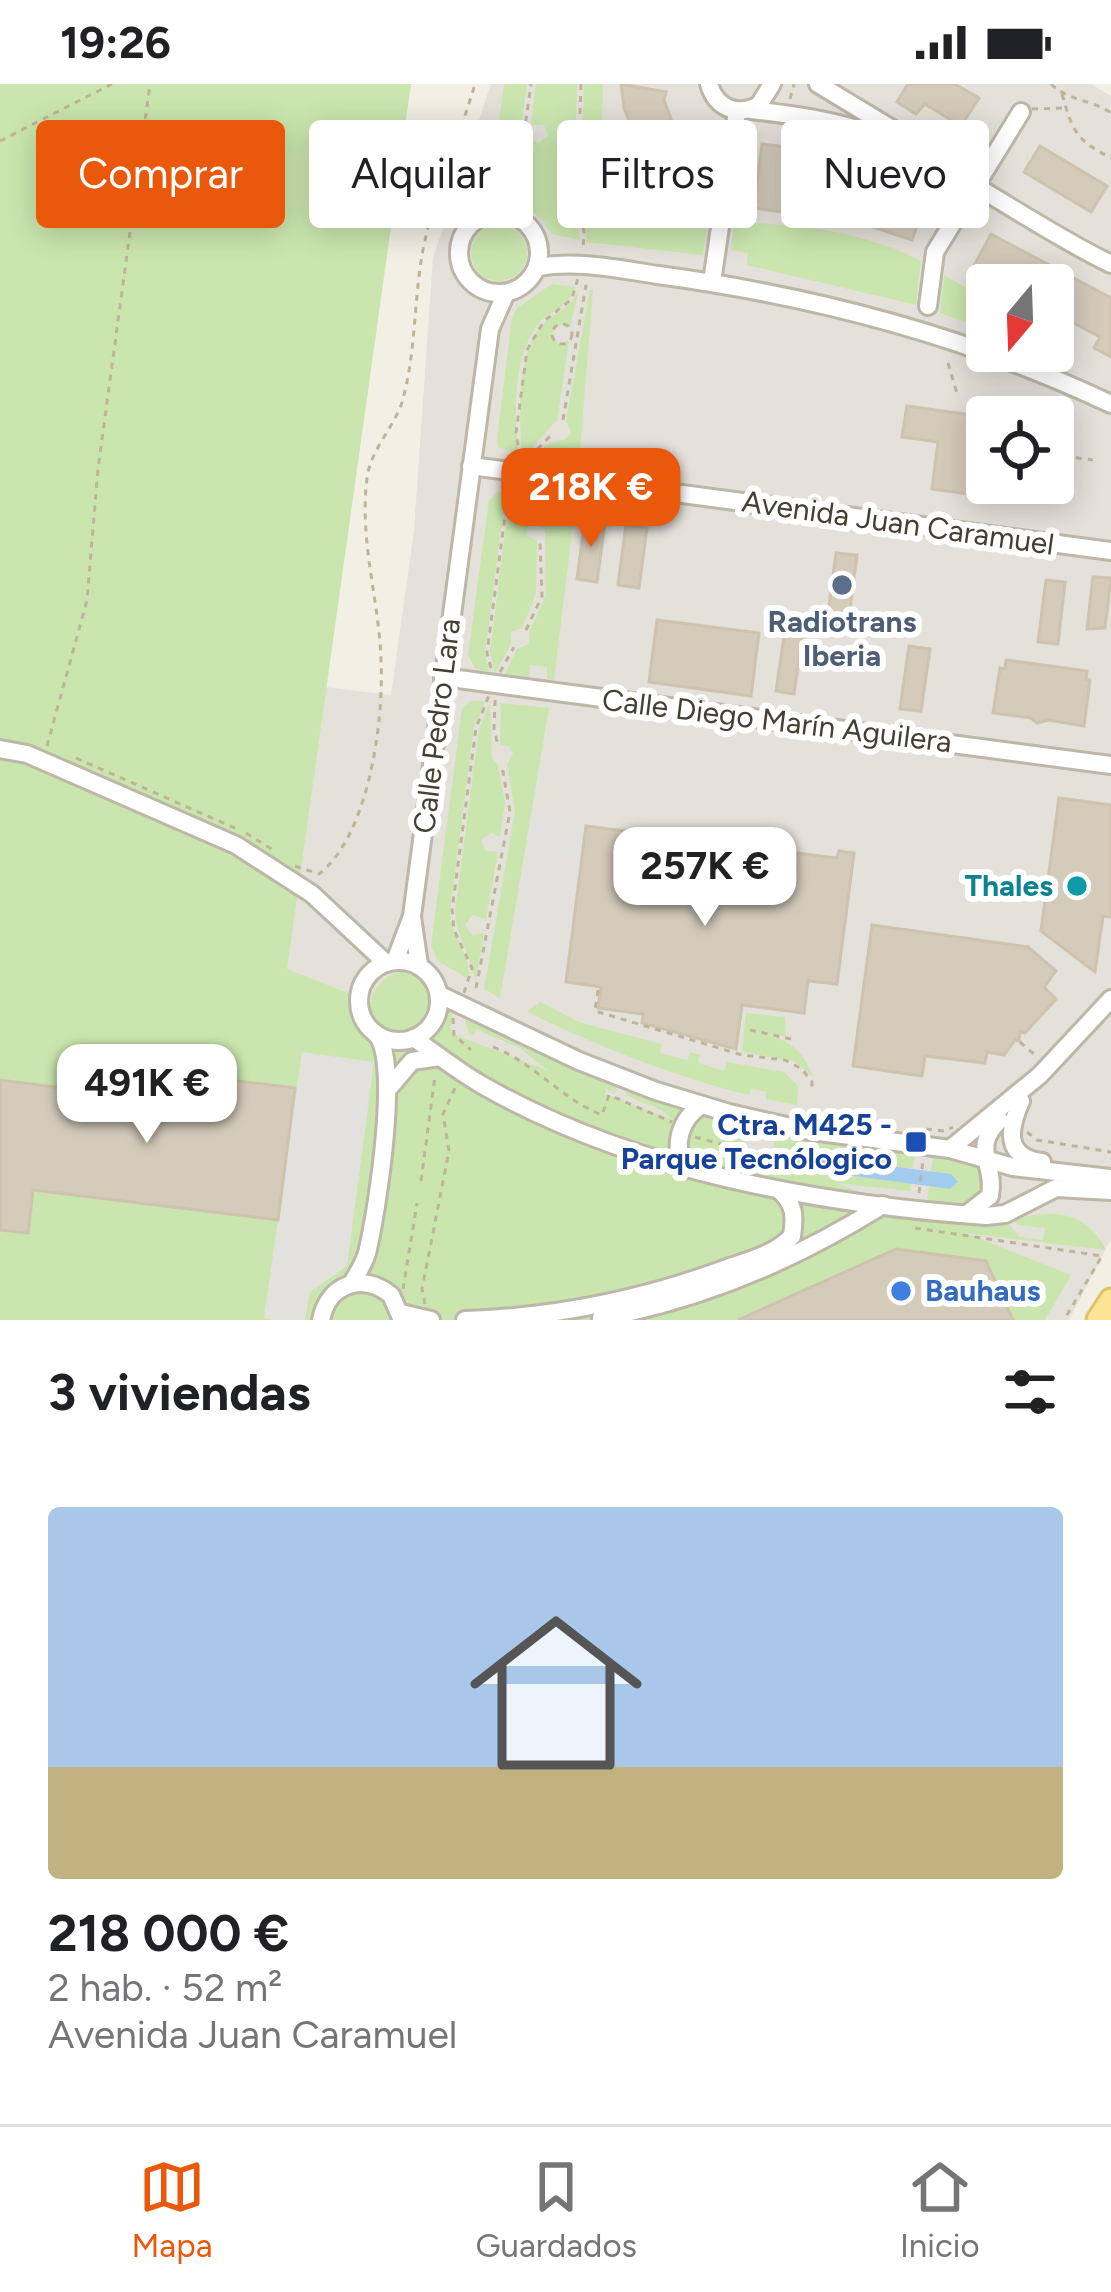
<!DOCTYPE html>
<html lang="es">
<head>
<meta charset="utf-8">
<style>
  :root { --surface:#fff; --page:#f6f6f6; --text:#202124; --muted:#757577; --line:#e0e0e0; --accent:#ea580c }
  body { margin:0; font-family:Figtree,sans-serif; background:var(--page); color:var(--text); height:100vh; display:flex; flex-direction:column; font-size:45px; white-space:nowrap }
  * { box-sizing:border-box; margin:0 }
  p { font-size:39px; color:var(--muted) }
  .icon { flex:none; width:66px; height:66px; fill:none; stroke:currentColor; stroke-width:2; stroke-linecap:round; stroke-linejoin:round }
  .map { position:relative; height:1236px; overflow:hidden }
  .side { display:flex; flex-direction:column; background:var(--surface); flex:1 }
  .side>* { flex:none }
  .guide { position:absolute; left:36px; top:36px; width:1041px; height:108px; display:flex; gap:24px }
  .needle { width:78px; rotate:199deg }
  .controls { position:absolute; left:966px; top:180px; display:grid; gap:24px }
  .controls a { display:grid; place-items:center; width:108px; height:108px; border-radius:12px; background:var(--surface); box-shadow:0 6px 30px #0003; font-size:60px }
  .price { position:absolute; translate:-50% -102px; padding:0 27px; border-radius:24px; background:#fff; color:#222; font-size:39px; line-height:78px; filter:drop-shadow(0 3px 6px #0008) }
  .price::after { content:''; position:absolute; left:50%; top:72px; width:36px; height:27px; margin-left:-18px; background:inherit; clip-path:polygon(0 0,100% 0,50% 100%) }
  .price.selected { background:var(--accent); color:#fff }
  ul { padding:0; list-style:none }
  li { display:grid; align-content:center; gap:24px; height:636px; padding:0 48px }
  li+li { border-top:3px solid var(--line) }
  li span { display:grid; place-items:center; height:372px; border-radius:12px; color:#555 }
  li>.icon { margin-inline-start:auto }
  span .icon { width:216px; height:216px; fill:#fffc; stroke-width:1 }
  li b { font-size:51px }
  h2 { display:flex; justify-content:space-between; align-items:center; height:144px; padding:0 48px; font-size:51px }
  .tag { padding:0 42px; border-radius:12px; background:var(--surface); box-shadow:0 6px 30px #0003; font-size:42px; line-height:108px }
  .tag.selected { background:var(--accent); color:#fff }
  .status { display:flex; justify-content:space-between; align-items:center; height:84px; padding:0 60px; background:var(--surface); direction:ltr }
  .status svg { height:33px; fill:currentColor }
  .dock { display:flex; justify-content:space-around; align-items:center; height:168px; border-top:3px solid var(--line); background:var(--surface); font-size:33px; color:var(--muted) }
  .dock a { display:grid; justify-items:center; gap:6px }
  .dock .selected { color:var(--accent) }
  .map>svg:first-child { display:block }
  .industrial { fill:#e4e0da; fill-rule:evenodd }
  .green { fill:#cae6ae }
  .parking { fill:#e3e1dd }
  .water { fill:#a1cbef }
  .building { fill:#d4cbbb; stroke:#cec3ae; stroke-width:3 }
  .lines { fill:none; stroke-linecap:round; stroke-linejoin:round }
  .minor-casing { stroke:#bdb7a8; stroke-width:22 }
  .major-casing { stroke:#e1c364; stroke-width:27 }
  .path { stroke:#bfb499; stroke-width:3; stroke-dasharray:6 6; stroke-linecap:butt }
  .minor { stroke:#fff; stroke-width:16 }
  .major { stroke:#fce494; stroke-width:21 }
  .service-dot { fill:#5c6f8a; stroke:#fff; stroke-width:4.5 }
  .culture-dot { fill:#0f9aa8; stroke:#fff; stroke-width:4.5 }
  .transit-dot { fill:#1a4fb4; stroke:#fff; stroke-width:4.5 }
  .shop-dot { fill:#3f7fe0; stroke:#fff; stroke-width:4.5 }
  .labels { text-anchor:middle; stroke-width:12; stroke-linejoin:round; paint-order:stroke }
  .street-label { font-size:30px; fill:#443f35; stroke:#fff }
  .service-label { font-size:30px; font-weight:bold; fill:#4e5e75; stroke:#fff }
  .culture-label { font-size:30px; font-weight:bold; fill:#0d838f; stroke:#fff; text-anchor:end }
  .transit-label { font-size:30px; font-weight:bold; fill:#164399; stroke:#fff; text-anchor:end }
  .shop-label { font-size:30px; font-weight:bold; fill:#366cbe; stroke:#fff; text-anchor:start }
</style>
</head>
<body>
<div class="status"><b>19:26</b><svg viewBox="0 0 49 12"><path d="M0 12V9h3v3zM5 12V6h3v6zM10 12V3h3v9zM15 12V0h3v12zM26 1h20v11H26zM47 4h2v5h-2z"/></svg></div>
<div class="map">
<svg width="1111" height="1236" viewBox="0 0 1111 1236">
  <rect width="100%" height="100%" fill="#f2efe5"/>
  <!-- industrial -->
  <path class="industrial" d="M491,0H1091L1111,12V1155L1069,1236H0V564L391,611L414,447L433,174ZM987,201H1053V267H987ZM987,333H1053V399H987Z"/>
  <!-- green -->
  <g class="green">
    <path d="M0,0H411L287,885L371,918C378,883 421,876 430,915L422,938L440,945L448,925L452,927L451,949L548,987L520,964L476,945L473,951L469,950L465,935L618,1001L615,1009L606,1005L605,1010L673,1036L661,1026L625,1011L628,1005L759,1044L757,1051L746,1049L743,1063L787,1081L783,1071L773,1066L775,1055L765,1052L766,1046L915,1069L913,1085L820,1073L818,1087L911,1099L910,1107L837,1099L925,1134L1007,1137L1019,1153L1043,1156L1045,1144L1018,1141L1014,1136C1052,1124 1087,1127 1106,1166L965,1149L1071,1191L1045,1236H0Z"/>
    <polygon points="504,0 527,0 511,116 488,117"/>
    <polygon points="536,0 577,0 574,122 580,156 552,150 543,136 520,119 529,54 539,59 548,51 544,41 531,41"/>
    <polygon points="584,0 603,0 601,70 665,120 708,133 703,171 587,158 580,114"/>
    <path d="M734,138C802,141 860,146 921,177L916,221L747,181L748,169L731,166Z"/>
    <circle cx="499" cy="169" r="28"/>
    <polygon points="944,191 987,216 987,245 940,229"/>
    <path d="M552,200L575,203C569,223 554,224 541,237C513,267 513,332 519,370L498,363L497,356L512,233L517,224Z"/>
    <path d="M579,204L570,244L560,240L552,250L558,259L569,257L557,336L526,370H522C519,337 517,273 539,245C552,228 572,226 579,204Z"/>
    <path d="M590,206H593L579,379L537,373C546,358 552,359 566,355L571,348L566,337Z"/>
    <polygon points="498,408 514,408 503,432 485,569 489,588 475,585 468,571 489,416"/>
    <polygon points="518,409 529,440 526,451 537,457 536,510 522,544 511,548 511,560 495,589 490,568 507,433"/>
    <polygon points="527,410 550,413 550,423 567,425 569,416 576,416 554,596 547,595 547,583 530,581 529,593 505,590 517,565 529,560 529,549 546,512 545,446 537,439"/>
    <path d="M471,617H485L474,643L450,826C450,852 471,870 469,895L438,877L431,862L462,624Z"/>
    <path d="M490,618L492,674L498,681L505,718L500,753L491,749L481,756L485,767L498,768L486,835L472,831L465,841L472,851L484,849L475,899C474,874 455,853 455,826L479,645Z"/>
    <polygon points="501,619 549,624 500,914 484,905 515,727 507,681 513,669 508,662 500,661"/>
    <path d="M540,918L579,938L661,960L660,969L687,976L690,968L700,971L698,979L724,987L727,978L784,988L798,1002L797,1021L766,1015V1008L751,1005L749,1011C671,992 599,962 527,928Z"/>
    <path d="M746,929L785,933L786,952L749,948C782,952 801,960 813,993L794,977L742,968Z"/>
    <polygon points="933,1071 978,1081 985,1106 966,1124 927,1120 929,1102 950,1105 951,1090 931,1087"/>
  </g>
  <!-- parking -->
  <g class="parking">
    <polygon points="532,730 586,738 585,746 567,744 567,750 584,752 581,773 563,771 563,778 580,780 576,811 559,809 558,815 575,818 571,849 554,847 552,854 570,857 566,889 549,887 548,893 512,888"/>
    <polygon points="302,968 374,978 347,1182 310,1208 305,1236 274,1236 264,1234"/>
  </g>
  <!-- water -->
  <polygon class="water" points="820,1073 951,1090 958,1098 950,1105 818,1087 814,1079"/>
  <!-- building -->
  <g class="building">
    <polygon points="621,0 666,8 664,16 671,35 664,40 678,54 667,68 696,74 690,102 663,86 638,58 624,24"/>
    <polygon points="908,0 955,0 979,14 961,42 925,20 916,30 897,18"/>
    <polygon points="762,60 797,64 796,68 835,75 818,133 754,124"/>
    <polygon points="1040,62 1107,102 1091,128 1024,88"/>
    <polygon points="854,90 927,114 912,156 840,132"/>
    <polygon points="991,150 1111,214 1111,273 1094,264 1100,253 1053,228 1053,201 993,201 970,189"/>
    <polygon points="907,322 987,333 987,399 1031,399 1028,418 932,405 938,358 902,353"/>
    <polygon points="585,435 605,438 597,498 577,495"/>
    <polygon points="626,441 647,444 639,504 618,501"/>
    <polygon points="836,469 857,471 849,533 828,530"/>
    <polygon points="1093,493 1111,494 1105,544 1087,545"/>
    <polygon points="1046,496 1065,498 1058,560 1038,558"/>
    <polygon points="657,536 759,549 751,612 649,598"/>
    <polygon points="785,546 803,548 794,610 776,607"/>
    <polygon points="909,562 930,565 921,627 900,625"/>
    <polygon points="1006,576 1087,587 1086,595 1090,596 1084,642 1049,636 1037,639 1031,634 993,629 1000,584 1005,585"/>
    <polygon points="1059,714 1111,721 1111,833 1103,832 1095,888 1041,847"/>
    <polygon points="586,742 837,774 839,767 854,769 837,900 808,897 804,929 742,921 736,965 642,939 643,930 598,924 601,903 566,898"/>
    <polygon points="872,841 1028,863 1056,887 1044,903 1056,915 1025,949 1020,948 1019,957 1015,956 1004,971 987,968 985,979 925,972 922,992 853,982"/>
    <polygon points="172,989 295,1004 278,1136 33,1106 28,1149 0,1146 0,996 139,1014 141,1001 170,1004"/>
    <polygon points="896,1165 986,1177 1013,1236 738,1236"/>
  </g>
  <g class="lines">
    <defs>
      <g id="minor">
        <path d="M709,0C716,24 737,33 759,21L772,0"/>
        <polyline points="818,0 922,63"/>
        <path d="M751,26C785,30 820,34 853,44C947,73 1023,138 1111,180"/>
        <circle cx="499" cy="169" r="40"/>
        <path d="M538,183C578,176 618,185 658,191C814,212 969,253 1111,320"/>
        <polyline points="712,198 737,27"/>
        <polyline points="928,222 935,168 1021,28"/>
        <polyline points="471,382 1111,467"/>
        <polyline points="443,593 1111,681"/>
        <polyline points="0,665 27,670 236,761 312,810 386,879"/>
        <polyline points="412,833 419,881"/>
        <circle cx="399" cy="917" r="40"/>
        <polyline points="395,877 412,832 490,245 506,209"/>
        <polyline points="440,911 579,977 656,1007 729,1029 804,1046 950,1065 1013,1083 1111,1094"/>
        <path d="M414,954C436,970 458,987 482,1001C633,1087 815,1120 986,1132L1005,1130L1056,1104L1111,1107"/>
        <polyline points="390,1003 412,977 440,973"/>
        <path d="M1021,1017C1009,1044 1003,1073 1042,1078"/>
        <polyline points="950,1065 1040,991 1111,915"/>
        <path d="M686,1083C671,1062 681,1034 702,1021"/>
        <path d="M968,1129L990,1112C996,1080 970,1064 1000,1036"/>
        <path d="M352,1199C358,1188 366,1177 368,1165C377,1126 401,975 376,950"/>
        <polyline points="401,1229 431,1236"/>
        <path d="M601,1234C701,1216 797,1175 883,1121"/>
        <path d="M321,1236C328,1200 362,1188 391,1211L402,1236"/>
        <path d="M465,1236C557,1233 641,1216 727,1184C750,1176 775,1170 792,1152C795,1131 795,1121 779,1106"/>
      </g>
      <polyline id="major" points="1098,1236 1111,1216"/>
    </defs>
    <!-- minor casing -->
    <use href="#minor" class="minor-casing"/>
    <!-- major casing -->
    <use href="#major" class="major-casing"/>
    <!-- path -->
    <g class="path">
      <polyline points="581,0 577,115 584,148 583,167"/>
      <path d="M1051,0C1070,18 1091,15 1111,29"/>
      <path d="M1062,10C1073,48 1076,56 1111,74"/>
      <polyline points="790,15 794,0"/>
      <polyline points="1032,25 1064,24"/>
      <polyline points="0,57 112,0"/>
      <polyline points="514,121 531,0"/>
      <circle cx="562" cy="250" r="10"/>
      <polyline points="948,279 958,313"/>
      <polyline points="563,336 586,201"/>
      <polyline points="1064,372 1093,376"/>
      <polyline points="520,373 516,349 527,266 544,237 572,215 578,194"/>
      <polyline points="529,374 552,350"/>
      <polyline points="523,405 524,422 532,439"/>
      <polyline points="526,546 542,512 540,457"/>
      <polyline points="491,584 487,569 505,432 517,400"/>
      <polyline points="500,588 514,563"/>
      <polyline points="495,616 494,644 498,662"/>
      <polyline points="47,662 87,516 98,385 150,0"/>
      <polyline points="76,674 237,745"/>
      <polyline points="246,749 273,766"/>
      <path d="M295,782L319,790C369,751 384,637 381,576C379,515 359,457 367,394C371,363 398,340 404,311C416,264 414,213 423,166C434,109 459,55 475,0"/>
      <polyline points="476,904 510,728 502,682"/>
      <polyline points="598,906 595,927 742,971 785,976 802,985 812,998 812,1007"/>
      <polyline points="464,909 472,884 454,846 452,826 476,644 489,611"/>
      <polyline points="453,934 454,951 471,966"/>
      <polyline points="750,946 791,955"/>
      <polyline points="1020,958 1034,970"/>
      <path d="M493,963C534,979 560,1014 602,1031L609,1011L672,1038"/>
      <polyline points="926,1045 945,1047 953,1043"/>
      <polyline points="1027,1048 1037,1056 1111,1068"/>
      <polyline points="695,1053 746,1067"/>
      <polyline points="769,1068 778,1072 793,1094"/>
      <polyline points="421,1097 435,992"/>
      <polyline points="919,1109 923,1077"/>
      <polyline points="915,1144 1102,1172 1064,1236"/>
      <polyline points="403,1205 417,1119"/>
      <polyline points="425,1220 422,1205 449,1067 443,1030 456,1002"/>
    </g>
    <!-- minor -->
    <use href="#minor" class="minor"/>
    <!-- major -->
    <use href="#major" class="major"/>
  </g>
  <!-- markers -->
  <circle class="service-dot" cx="842" cy="501" r="12"/>
  <circle class="culture-dot" cx="1077" cy="802" r="12"/>
  <rect class="transit-dot" x="904" y="1046" width="24" height="24" rx="6"/>
  <circle class="shop-dot" cx="901" cy="1207" r="12"/>
  <g class="labels">
    <!-- street labels -->
    <g class="street-label">
      <text transform="translate(898 439) rotate(8)" y="10">Avenida Juan Caramuel</text>
      <text transform="translate(777 637) rotate(7)" y="10">Calle Diego Marín Aguilera</text>
      <text transform="translate(437 642) rotate(-83)" y="10">Calle Pedro Lara</text>
    </g>
    <!-- service labels -->
    <g class="service-label">
      <text x="842" y="548">Radiotrans<tspan x="842" dy="34">Iberia</tspan></text>
    </g>
    <!-- culture labels -->
    <g class="culture-label">
      <text x="1053" y="812">Thales</text>
    </g>
    <!-- transit labels -->
    <g class="transit-label">
      <text x="892" y="1051">Ctra. M425 -<tspan x="892" dy="34">Parque Tecnólogico</tspan></text>
    </g>
    <!-- shop labels -->
    <g class="shop-label">
      <text x="925" y="1217">Bauhaus</text>
    </g>
  </g>
</svg>
<div class="controls">
<a><svg class="needle" viewBox="-14 -14 28 28"><path d="M0-13l5 13h-10z" fill="#e53935"/><path d="M0 13l5-13h-10z" fill="#757577"/></svg></a>
<a><svg class="icon" aria-label="locate" viewBox="0 0 24 24"><circle cx="12" cy="12" r="6"/><path d="M12 2v4M12 18v4M2 12h4M18 12h4"/></svg></a>
</div>
<b class="price selected" style="left:591px;top:466px">218K €</b>
<b class="price" style="left:705px;top:845px">257K €</b>
<b class="price" style="left:147px;top:1062px">491K €</b>
<div class="guide">
<a class="tag selected">Comprar</a>
<a class="tag">Alquilar</a>
<a class="tag">Filtros</a>
<a class="tag">Nuevo</a>
</div>
</div>
<section class="side">
<h2>3 viviendas<svg class="icon" aria-label="filters" viewBox="0 0 24 24"><path d="M4 7h16M4 17h16"/><circle cx="9" cy="7" r="2"/><circle cx="15" cy="17" r="2"/></svg></h2>
<ul>
<li><span style="background:linear-gradient(#a9c7e8 70%,#c2b280 0)"><svg class="icon" aria-label="home" viewBox="0 0 24 24"><path d="M3 11l9-7 9 7M6 9v11h12V9"/></svg></span><div><b>218 000 €</b><p>2 hab. · 52 m²</p><p>Avenida Juan Caramuel</p></div></li>
</ul>
</section>
<nav class="dock">
<a class="selected"><svg class="icon" aria-label="map" viewBox="0 0 24 24"><path d="M3 6l6-2 6 2 6-2v14l-6 2-6-2-6 2zM9 4v14M15 6v14"/></svg>Mapa</a>
<a><svg class="icon" aria-label="saved" viewBox="0 0 24 24"><path d="M7 4h10v16l-5-4-5 4z"/></svg>Guardados</a>
<a><svg class="icon" aria-label="home" viewBox="0 0 24 24"><path d="M3 11l9-7 9 7M6 9v11h12V9"/></svg>Inicio</a>
</nav>
</body>
</html>
